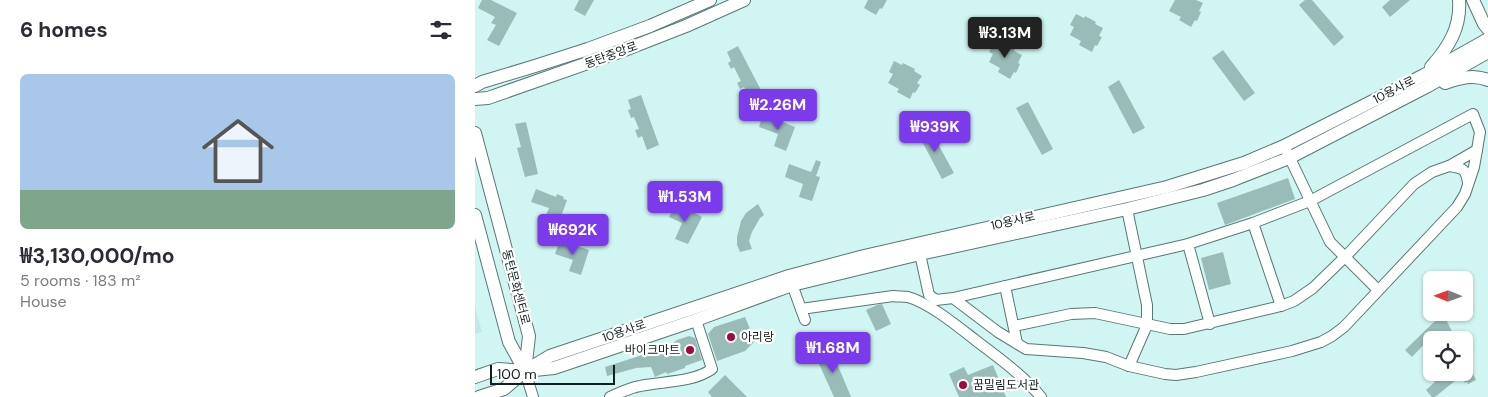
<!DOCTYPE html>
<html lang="en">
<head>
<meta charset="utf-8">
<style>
  :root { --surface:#fff; --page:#f7f7f7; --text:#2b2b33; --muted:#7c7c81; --accent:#7c3aed }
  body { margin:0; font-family:"DM Sans","Noto Sans KR",sans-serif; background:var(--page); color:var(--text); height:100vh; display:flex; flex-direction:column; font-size:19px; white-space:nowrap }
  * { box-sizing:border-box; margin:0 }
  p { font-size:16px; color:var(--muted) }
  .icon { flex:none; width:28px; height:28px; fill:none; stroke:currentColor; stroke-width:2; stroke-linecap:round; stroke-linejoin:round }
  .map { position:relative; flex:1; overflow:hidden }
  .details { display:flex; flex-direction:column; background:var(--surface); width:475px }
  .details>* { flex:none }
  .needle { width:32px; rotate:271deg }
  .controls { position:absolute; left:948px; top:271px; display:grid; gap:10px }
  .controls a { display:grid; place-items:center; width:50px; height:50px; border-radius:8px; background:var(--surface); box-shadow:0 1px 4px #0004; font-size:25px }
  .scale { position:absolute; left:15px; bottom:12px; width:125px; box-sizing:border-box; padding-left:5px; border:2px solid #111e1d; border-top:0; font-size:14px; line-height:18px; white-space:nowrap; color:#111e1d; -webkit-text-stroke:4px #fff; paint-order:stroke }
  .price { position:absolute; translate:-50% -42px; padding:0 11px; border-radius:5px; background:var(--accent); color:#fff; font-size:16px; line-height:32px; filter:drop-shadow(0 1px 2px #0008) }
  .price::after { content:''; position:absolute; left:50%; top:30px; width:15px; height:11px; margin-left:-8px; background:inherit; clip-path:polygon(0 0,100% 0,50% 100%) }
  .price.on { background:#222; color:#fff }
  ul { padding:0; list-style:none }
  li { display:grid; align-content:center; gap:10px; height:265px; padding:0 20px }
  li span { display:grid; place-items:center; height:155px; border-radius:8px; color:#555 }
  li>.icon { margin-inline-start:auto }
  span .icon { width:90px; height:90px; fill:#fffc; stroke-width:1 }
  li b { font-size:21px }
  h2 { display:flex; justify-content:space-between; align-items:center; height:60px; padding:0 20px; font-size:21px }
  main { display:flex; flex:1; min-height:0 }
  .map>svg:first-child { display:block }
  .built { fill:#bdece8 }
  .building { fill:#99bcb9 }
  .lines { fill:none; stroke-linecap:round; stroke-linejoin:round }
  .minor-casing { stroke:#577875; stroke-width:12 }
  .tertiary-casing { stroke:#577875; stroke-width:14 }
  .minor { stroke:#fff; stroke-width:10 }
  .tertiary { stroke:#fff; stroke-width:12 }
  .poi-dot { fill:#a3073e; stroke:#fff; stroke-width:2 }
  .labels { text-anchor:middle; stroke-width:4.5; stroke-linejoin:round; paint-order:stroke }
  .street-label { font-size:12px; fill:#111e1d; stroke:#fff }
  .poi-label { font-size:12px; fill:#111e1d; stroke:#fff; text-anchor:start }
</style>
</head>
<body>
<main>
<section class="details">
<h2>6 homes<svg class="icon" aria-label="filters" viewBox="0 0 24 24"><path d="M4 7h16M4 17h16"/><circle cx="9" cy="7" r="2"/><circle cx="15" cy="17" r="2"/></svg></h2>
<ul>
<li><span style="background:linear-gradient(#a9c7e8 75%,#7fa58c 0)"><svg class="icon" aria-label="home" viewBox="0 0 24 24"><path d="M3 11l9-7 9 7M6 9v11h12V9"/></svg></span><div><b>₩3,130,000/mo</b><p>5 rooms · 183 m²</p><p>House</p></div></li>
</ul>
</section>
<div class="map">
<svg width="1013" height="397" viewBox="0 0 1013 397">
  <rect width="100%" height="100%" fill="#d1f5f2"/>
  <!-- built -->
  <polygon class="built" points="0,306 7,332 0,334"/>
  <!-- building -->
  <g class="building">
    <polygon points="7,0 16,0 42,13 24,46 12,40 21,25 16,23 20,17 3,8"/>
    <polygon points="104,0 119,0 110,16 99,10"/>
    <polygon points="393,0 412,0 407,9 405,8 401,15 389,8"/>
    <polygon points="700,0 721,0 728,3 724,11 726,12 722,21 720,20 716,27 704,20 706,17 694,11"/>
    <polygon points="830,0 837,0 869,37 859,46 824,5"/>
    <polygon points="915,0 935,0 915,17 907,7"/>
    <polygon points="601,14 609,18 610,16 621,22 620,24 628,28 624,36 627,37 622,46 620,45 617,52 604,45 606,41 595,35 599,27 595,25"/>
    <polygon points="520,41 528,45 529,43 540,49 539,51 547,55 543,63 545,64 541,73 539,72 535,79 523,72 525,68 514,62 518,54 514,52"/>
    <polygon points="263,46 288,94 276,100 269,87 265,89 262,83 266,81 259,67 256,69 253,63 256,61 252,52"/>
    <polygon points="748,50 780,93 769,101 737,58"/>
    <polygon points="419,61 427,65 428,63 440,69 439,71 447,76 442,83 445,85 440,93 438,92 435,99 422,92 424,89 413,83 418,74 414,72"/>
    <polygon points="644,80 670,128 658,134 633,87"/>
    <polygon points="166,95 184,145 172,150 167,136 163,138 160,130 164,129 159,117 156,118 153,110 156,109 153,100"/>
    <polygon points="553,102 578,149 567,155 541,108"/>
    <polygon points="288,114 320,127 311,151 299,146 303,134 284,127"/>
    <polygon points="51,122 63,174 50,177 42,148 46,147 40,124"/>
    <polygon points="453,126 479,173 467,179 442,132"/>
    <polygon points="341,160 346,162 341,176 345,177 337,201 324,197 328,184 310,177 314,164 336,172"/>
    <polygon points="813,178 820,199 750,225 742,203"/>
    <polygon points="61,189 81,197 82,194 89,197 88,199 92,200 83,225 69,220 74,208 56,202"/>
    <polygon points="201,203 227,217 213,244 200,239 207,223 194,217"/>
    <polygon points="283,204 289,215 285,218 277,232 274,241 277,249 265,252 262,245 262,237 266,221 271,213"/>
    <polygon points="85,240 114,250 106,275 94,271 98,260 80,254"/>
    <polygon points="748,252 756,284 734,290 726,258"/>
    <polygon points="407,304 416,324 401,331 391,310 402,305"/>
    <polygon points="270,317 280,341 270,351 242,361 233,334 239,327"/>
    <polygon points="970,317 981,340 964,340 960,333 937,357 930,350 959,322"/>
    <polygon points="214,336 220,338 227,360 210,366 210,368 192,374 191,372 180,377 176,367 161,368 132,376 130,367 192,347 202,340"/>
    <polygon points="355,348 366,373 376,397 359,397 340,355"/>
    <polygon points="989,354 1001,380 993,384 992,382 990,383 986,376 960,397 957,397 951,390 960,382 957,379 965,373 968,377 973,372 989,372"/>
    <polygon points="518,365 531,397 484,397 474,374 489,367 493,375"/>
    <polygon points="250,375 272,397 237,397 233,392"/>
  </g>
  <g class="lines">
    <defs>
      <g id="minor">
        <polyline points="812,152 855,242 903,290"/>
        <path d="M974,166C987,168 991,168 993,183"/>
        <polyline points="652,209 672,305 672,325 654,366"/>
        <polyline points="778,223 806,306"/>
        <polyline points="713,244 735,324"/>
        <polyline points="445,254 454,295 461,300 478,298 713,244 778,223 835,201 998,114 1005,132 1002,150 999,167 990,194 982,207 869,327 857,336 846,342 817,351 721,372 701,375 690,374 654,366 631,357 608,353 551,349 523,332 478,298"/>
        <polyline points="315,279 330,320"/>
        <polyline points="530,286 542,343"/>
        <path d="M326,309L418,296C423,297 428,296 433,297C454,303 481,325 499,339C522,357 547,374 566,397"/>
        <polyline points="539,326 596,314 620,313 695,329 709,329 806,306 819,301 838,288 870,257 939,184 957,172 974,166 1002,150"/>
        <polyline points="50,371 58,397"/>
        <path d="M135,397C144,393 154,388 165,386C188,381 217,383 237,369L221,320"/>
      </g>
      <g id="tertiary">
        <polyline points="998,0 1009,24 1013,29"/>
        <path d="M956,67C974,47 986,27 984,0"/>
        <path d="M970,83C985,78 998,74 1013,80"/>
        <polyline points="0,86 7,82 60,66 113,49 175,26 235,0"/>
        <polyline points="0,99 13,98 147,51 211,26 269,0"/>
        <polyline points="0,133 54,336 50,371"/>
        <polyline points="0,215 34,342 50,371"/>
        <polyline points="0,377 23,369 50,371 79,368 221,320 317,285 445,254 652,209 728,190 758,180 814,158 953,86 1013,52"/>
        <polyline points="4,397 29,389 50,371 75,356 314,276 389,256 692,187 769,163 809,146 949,75 1013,39"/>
      </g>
    </defs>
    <!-- minor casing -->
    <use href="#minor" class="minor-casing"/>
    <!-- tertiary casing -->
    <use href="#tertiary" class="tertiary-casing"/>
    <!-- minor -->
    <use href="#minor" class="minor"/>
    <!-- tertiary -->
    <use href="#tertiary" class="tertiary"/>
  </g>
  <!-- markers -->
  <g class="poi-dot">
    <circle cx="256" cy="337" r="5"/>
    <circle cx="215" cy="350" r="5"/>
    <circle cx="488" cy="385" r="5"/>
  </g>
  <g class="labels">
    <!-- street labels -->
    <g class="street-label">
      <text transform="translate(136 55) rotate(-20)" y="4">동탄중앙로</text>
      <text transform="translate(919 90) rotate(-27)" y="4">10용사로</text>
      <text transform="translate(538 221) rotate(-13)" y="4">10용사로</text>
      <text transform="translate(41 287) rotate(75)" y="4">동탄문화센터로</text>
      <text transform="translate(149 331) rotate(-19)" y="4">10용사로</text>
    </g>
    <!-- poi labels -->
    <g class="poi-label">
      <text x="266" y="341">아리랑</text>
      <text x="205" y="354" text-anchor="end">바이크마트</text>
      <text x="498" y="389">꿈밀림도서관</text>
    </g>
  </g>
</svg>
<div class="controls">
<a><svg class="needle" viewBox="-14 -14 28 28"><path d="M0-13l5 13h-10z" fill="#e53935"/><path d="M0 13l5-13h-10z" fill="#7c7c81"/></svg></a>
<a><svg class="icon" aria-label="locate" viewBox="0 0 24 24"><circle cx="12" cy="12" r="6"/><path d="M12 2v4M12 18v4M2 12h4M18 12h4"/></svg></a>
</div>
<div class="scale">100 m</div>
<b class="price on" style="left:530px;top:59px">₩3.13M</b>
<b class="price" style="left:303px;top:131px">₩2.26M</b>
<b class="price" style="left:460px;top:153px">₩939K</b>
<b class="price" style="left:210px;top:223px">₩1.53M</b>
<b class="price" style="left:98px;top:256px">₩692K</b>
<b class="price" style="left:358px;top:374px">₩1.68M</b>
</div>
</main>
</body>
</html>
